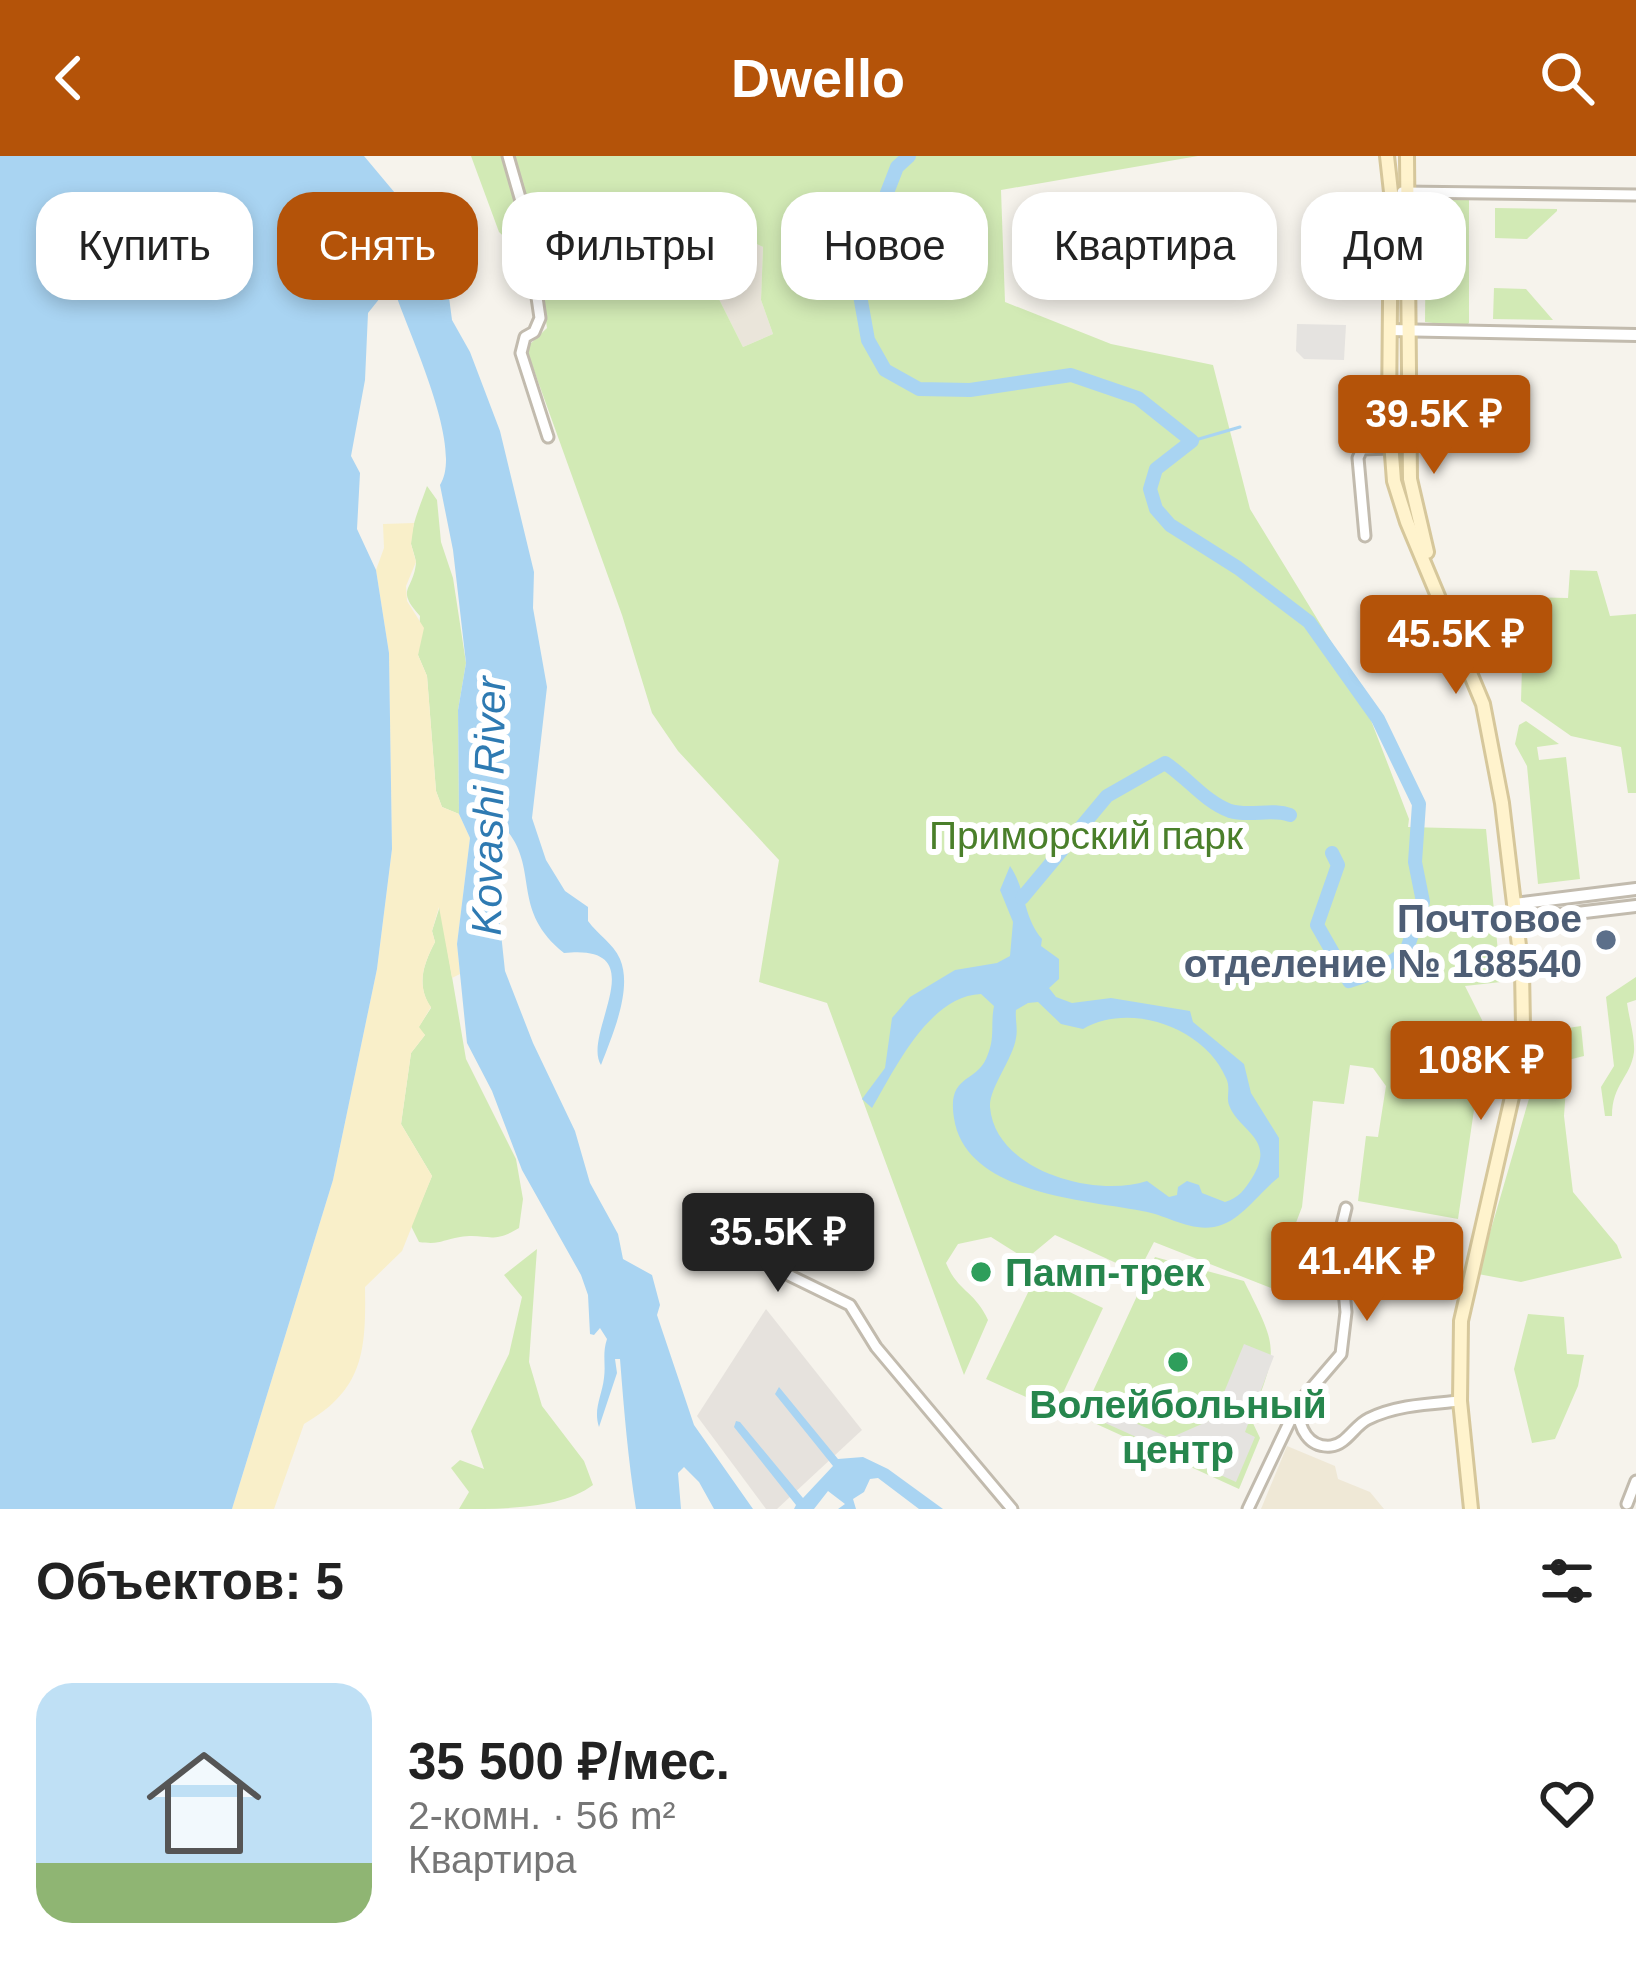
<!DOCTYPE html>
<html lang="ru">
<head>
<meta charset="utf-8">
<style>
  :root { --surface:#fff; --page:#f2f2f2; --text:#222; --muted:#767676; --line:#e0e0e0; --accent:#b45309 }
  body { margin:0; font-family:Arial,sans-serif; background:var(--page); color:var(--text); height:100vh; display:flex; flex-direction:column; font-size:45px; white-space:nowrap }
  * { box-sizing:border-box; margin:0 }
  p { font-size:39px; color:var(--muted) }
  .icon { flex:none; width:66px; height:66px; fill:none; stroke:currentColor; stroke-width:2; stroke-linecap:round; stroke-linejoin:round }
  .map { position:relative; height:1353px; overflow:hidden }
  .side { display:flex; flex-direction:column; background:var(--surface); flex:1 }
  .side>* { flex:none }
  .banner { position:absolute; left:36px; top:36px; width:1566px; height:108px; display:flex; gap:24px }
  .price { position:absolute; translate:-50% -102px; padding:0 27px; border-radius:12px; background:var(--accent); color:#fff; font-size:39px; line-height:78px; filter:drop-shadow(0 3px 6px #0008) }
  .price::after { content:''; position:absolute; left:50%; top:72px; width:36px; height:27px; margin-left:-18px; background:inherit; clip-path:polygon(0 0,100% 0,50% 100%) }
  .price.selected { background:#222; color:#fff }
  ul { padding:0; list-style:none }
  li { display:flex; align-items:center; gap:36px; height:300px; padding:0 36px }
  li+li { border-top:3px solid var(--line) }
  li span { display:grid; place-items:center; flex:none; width:336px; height:240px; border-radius:36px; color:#555 }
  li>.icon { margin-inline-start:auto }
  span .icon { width:144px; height:144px; fill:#fffc; stroke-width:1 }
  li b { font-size:51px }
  h2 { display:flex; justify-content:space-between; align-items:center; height:144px; padding:0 36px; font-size:51px }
  .pill { padding:0 42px; border-radius:36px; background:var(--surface); box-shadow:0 6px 18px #0003; font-size:42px; line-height:108px }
  .pill.selected { background:var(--accent); color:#fff }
  header { display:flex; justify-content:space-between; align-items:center; height:156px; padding:0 36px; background:var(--accent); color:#fff; font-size:54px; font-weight:700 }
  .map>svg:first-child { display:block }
  .residential { fill:#eae5da }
  .industrial { fill:#e6e2dd }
  .education { fill:#efe8d6 }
  .green { fill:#d2eab5; fill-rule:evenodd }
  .sand { fill:#f9efc9 }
  .parking { fill:#e5e3e0 }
  .water { fill:#a9d4f2; fill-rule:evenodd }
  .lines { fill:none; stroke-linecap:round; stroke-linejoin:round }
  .stream { stroke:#a9d4f2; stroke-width:3 }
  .river { stroke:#a9d4f2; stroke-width:14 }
  .minor-casing { stroke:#c2bbae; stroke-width:15 }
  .tertiary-casing { stroke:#c2bbae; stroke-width:16 }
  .secondary-casing { stroke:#d6c79b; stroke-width:18 }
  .minor { stroke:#fff; stroke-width:9 }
  .tertiary { stroke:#fff; stroke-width:10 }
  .secondary { stroke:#fff3cd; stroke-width:12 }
  .service-dot { fill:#5c6f8a; stroke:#fff; stroke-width:4.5 }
  .leisure-dot { fill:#2e9e5b; stroke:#fff; stroke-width:4.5 }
  .labels { text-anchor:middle; stroke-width:12; stroke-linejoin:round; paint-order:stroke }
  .park-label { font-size:39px; fill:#4a7f2a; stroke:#fff }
  .service-label { font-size:39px; font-weight:bold; fill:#4e5e75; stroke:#fff; text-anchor:end }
  .leisure-label { font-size:39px; font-weight:bold; fill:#27864d; stroke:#fff; text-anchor:start }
  .water-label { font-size:42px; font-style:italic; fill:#2e7ab2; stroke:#fff }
</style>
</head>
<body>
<header><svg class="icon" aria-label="back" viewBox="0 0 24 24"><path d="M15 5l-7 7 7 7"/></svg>Dwello<svg class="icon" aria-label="search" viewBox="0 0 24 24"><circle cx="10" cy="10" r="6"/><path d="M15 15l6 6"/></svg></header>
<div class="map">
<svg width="1636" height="1353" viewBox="0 0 1636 1353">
  <rect width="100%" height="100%" fill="#f6f3ec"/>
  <!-- residential -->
  <polygon class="residential" points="720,71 763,91 761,144 773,178 743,191 718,141 680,140 676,93"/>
  <!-- industrial -->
  <polygon class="industrial" points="766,1153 862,1274 777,1353 766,1353 697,1260"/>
  <!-- education -->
  <polygon class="education" points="1287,1290 1335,1310 1338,1323 1370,1336 1384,1353 1261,1353"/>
  <!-- green -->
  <g class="green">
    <path d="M471,0H1198L1001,34L1005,146L1111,188L1213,209L1250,353L1357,528L1409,663L1408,671L1486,673L1501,826L1465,830L1486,872L1458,1063L1358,1045L1366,980L1378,981L1386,930L1373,912L1350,909L1344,948L1313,945L1302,1051L1271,1132L1154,1086L1138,1117L1055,1079L1026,1103L991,1081L958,1088L946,1107C958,1136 975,1135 988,1164L964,1219L827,847L759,826L779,704L678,595L652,557L622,459L526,192L547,172L538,113L499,76ZM720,71L763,91L761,144L773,178L743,191L718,141L680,140L676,94Z"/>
    <polygon points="1433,42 1469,43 1469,167 1465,171 1425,166 1426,50"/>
    <polygon points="1495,52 1557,53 1557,55 1527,83 1495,82"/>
    <polygon points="1494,132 1526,133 1553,164 1493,163"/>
    <path d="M427,330L437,344L441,386L453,422L466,507L458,554L459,658L442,651L436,635L427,520L418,499L420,460C395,432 413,436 416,407C416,403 412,392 411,388C411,369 421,348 427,330Z"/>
    <polygon points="1570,414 1597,415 1610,460 1636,458 1636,637 1628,637 1621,591 1571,580 1521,545 1524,441 1568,442"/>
    <polygon points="1526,565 1559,588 1537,591 1539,604 1566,601 1580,723 1538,728 1527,610 1515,588 1519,569"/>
    <path d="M440,750L466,903L516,1003L523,1043L519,1072C491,1089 488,1077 460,1081C441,1084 441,1089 419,1086L411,1070L432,1020L401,968L411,897L425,879L418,872L431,852C416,829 423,809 435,786L432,775Z"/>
    <path d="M1636,821V844L1627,847C1629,862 1635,881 1634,896C1631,921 1612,928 1612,960H1605L1601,931L1614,910L1606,841Z"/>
    <polygon points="1581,870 1584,900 1568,904 1564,960 1572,1028 1573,1036 1617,1089 1622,1102 1521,1126 1478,1118 1535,922 1539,883 1548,875"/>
    <path d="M537,1093L529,1206L542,1250L584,1305L593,1329C561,1353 503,1353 459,1353L469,1336L451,1312L460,1304L484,1313L471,1275L509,1198L522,1141L504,1119Z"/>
    <path d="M1155,1101L1244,1125C1279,1195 1278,1191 1251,1263L1260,1282L1239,1333L1092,1266L1098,1251L1088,1246Z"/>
    <polygon points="1036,1120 1103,1152 1055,1254 986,1223"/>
    <polygon points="1528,1158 1564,1161 1567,1198 1584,1199 1578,1230 1555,1283 1532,1287 1514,1213"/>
  </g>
  <!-- sand -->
  <path class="sand" d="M414,367L411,388L416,406L406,430L407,445L424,472L418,499L427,520L436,635L442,651L459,658L470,682L457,788L460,818L452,822L439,751L432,775L435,786C423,809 416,829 431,851L419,871L425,879L411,897L401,968L432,1020L402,1095L365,1131C366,1194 364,1234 304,1268L274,1353H232L333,1024L377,813L392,693L389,497L376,414L384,392L383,368Z"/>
  <!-- parking -->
  <g class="parking">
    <polygon points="1297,168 1346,169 1344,204 1304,203 1296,195"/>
    <polygon points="1244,1188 1274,1200 1245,1276 1255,1281 1236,1326 1103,1266 1107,1255 1170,1282 1213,1263"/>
  </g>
  <!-- water -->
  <g class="water">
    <path d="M0,0H364L395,37L416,52L433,81L442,88L452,164L470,196L500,275L534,416L533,452L547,531L532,662L546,704L565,735L588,751V765C598,779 613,787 620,803C633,833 612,880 601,909C581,878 658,787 564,797C509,753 541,712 504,671L494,712L505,815L533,887L575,975L590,1027L618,1078L623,1103L652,1119L660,1149L657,1159L694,1269L753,1353H714L699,1326L684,1311L678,1317L681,1353H636C628,1303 624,1254 620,1203H615L617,1217L599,1271C593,1253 602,1240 604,1222C606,1208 602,1198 607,1183L600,1172L594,1179L590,1178L588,1139L581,1119L522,1014L492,935L467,887L457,788L470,682L459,658L458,554L466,507L453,394L440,329C465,290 405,171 392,127L368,157L365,224L351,300L360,317L357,373L376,414L389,497L392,693L377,813L333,1024L232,1353H0Z"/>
    <path d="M1010,710C1026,733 1023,761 1042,783L1041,790L1059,803V823L1049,832L1056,841L1072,847L1111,842L1190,855L1193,866L1244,908L1251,937L1279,982V1021C1258,1037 1241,1066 1214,1071C1188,1075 1167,1059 1142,1055C1085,1044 965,1038 954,962C947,919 975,927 986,903C996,881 990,871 994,850L981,838C929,840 895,913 872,952L862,943L885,912L892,862L910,841L955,814L997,807L1010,800L1013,766L1000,734ZM1038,846L1061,868L1083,873C1130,845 1205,872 1226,922C1231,932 1226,940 1229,949C1239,976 1277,982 1252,1022C1245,1033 1239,1042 1225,1046L1202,1037L1199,1029L1187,1025L1178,1031L1177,1039L1169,1041L1147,1025C1095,1042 995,1015 990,951C989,932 1013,903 1016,882C1018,873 1015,863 1016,854L1028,847Z"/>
    <polygon points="779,1231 838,1303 863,1301 888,1313 943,1353 919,1353 878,1322 870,1323 864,1336 853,1343 856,1353 838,1353 845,1348 828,1335 814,1353 794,1353 796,1349 734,1271 736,1265 740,1266 803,1342 833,1310 775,1238"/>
  </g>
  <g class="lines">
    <!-- stream -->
    <polyline class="stream" points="1192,285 1240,271"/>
    <!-- river -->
    <g class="river">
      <polyline points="909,0 897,11 856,117 868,184 885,214 919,233 970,234 1071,219 1138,242 1192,285 1156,313 1150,333 1156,353 1170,369 1238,412 1309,466 1378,563 1419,648 1415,706 1423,746 1406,796 1376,816 1349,825 1317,769 1338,709 1332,697"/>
      <path d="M1022,742L1107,640L1165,607C1187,621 1205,646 1230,655C1250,661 1272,652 1290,659"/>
    </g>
    <defs>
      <g id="minor">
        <polyline points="508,0 525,59 540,162 534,176 525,181 521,197 548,281"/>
        <polyline points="1402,36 1636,39"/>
        <polyline points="1365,380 1358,302 1362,293 1390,292"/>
        <circle cx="757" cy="1083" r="9"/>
        <polyline points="763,1090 762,1106 850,1149 876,1191 1012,1353"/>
        <path d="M1298,1253C1299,1272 1308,1292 1331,1290C1346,1289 1355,1269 1368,1263C1396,1249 1429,1248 1460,1245"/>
        <polyline points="1627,1348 1636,1325"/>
        <polyline points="1248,1353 1298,1248 1341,1198 1346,1156 1339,1081 1346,1052"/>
      </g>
      <g id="tertiary">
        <polyline points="1390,174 1636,179"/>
        <polyline points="1515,748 1636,733"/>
        <polyline points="1517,764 1636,750"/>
      </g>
      <g id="secondary">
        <polyline points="1387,0 1391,36 1389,259 1394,325 1407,366 1483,548 1502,647 1522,815 1523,870 1517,919 1461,1165 1460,1245 1471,1353"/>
        <polyline points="1407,0 1410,323 1427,396"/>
      </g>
    </defs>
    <!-- minor casing -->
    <use href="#minor" class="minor-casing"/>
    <!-- tertiary casing -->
    <use href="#tertiary" class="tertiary-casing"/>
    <!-- secondary casing -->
    <use href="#secondary" class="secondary-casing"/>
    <!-- minor -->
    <use href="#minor" class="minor"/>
    <!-- tertiary -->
    <use href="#tertiary" class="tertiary"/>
    <!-- secondary -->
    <use href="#secondary" class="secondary"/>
  </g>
  <!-- markers -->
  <circle class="service-dot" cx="1606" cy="784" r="12"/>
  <g class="leisure-dot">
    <circle cx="981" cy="1116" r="12"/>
    <circle cx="1178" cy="1206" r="12"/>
  </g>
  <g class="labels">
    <!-- park labels -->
    <g class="park-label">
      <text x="1086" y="693">Приморский парк</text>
    </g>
    <!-- service labels -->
    <g class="service-label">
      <text x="1582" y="776">Почтовое<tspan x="1582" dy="45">отделение № 188540</tspan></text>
    </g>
    <!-- leisure labels -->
    <g class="leisure-label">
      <text x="1005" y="1130">Памп-трек</text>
      <text x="1178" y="1262" text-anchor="middle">Волейбольный<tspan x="1178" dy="45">центр</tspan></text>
    </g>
    <!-- water labels -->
    <g class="water-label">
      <text transform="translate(488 650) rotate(-89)" y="15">Kovashi River</text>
    </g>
  </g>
</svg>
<b class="price" style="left:1434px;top:321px">39.5K ₽</b>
<b class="price" style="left:1456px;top:541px">45.5K ₽</b>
<b class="price" style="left:1481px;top:967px">108K ₽</b>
<b class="price selected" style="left:778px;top:1139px">35.5K ₽</b>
<b class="price" style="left:1367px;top:1168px">41.4K ₽</b>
<div class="banner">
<a class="pill">Купить</a>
<a class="pill selected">Снять</a>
<a class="pill">Фильтры</a>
<a class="pill">Новое</a>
<a class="pill">Квартира</a>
<a class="pill">Дом</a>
</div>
</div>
<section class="side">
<h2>Объектов: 5<svg class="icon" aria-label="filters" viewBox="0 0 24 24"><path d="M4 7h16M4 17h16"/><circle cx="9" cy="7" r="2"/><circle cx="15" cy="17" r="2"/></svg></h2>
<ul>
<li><span style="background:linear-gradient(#bfe0f5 75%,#8fb573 0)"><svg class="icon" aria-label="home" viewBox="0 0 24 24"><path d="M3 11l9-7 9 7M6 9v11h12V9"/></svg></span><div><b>35 500 ₽/мес.</b><p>2-комн. · 56 m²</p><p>Квартира</p></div><svg class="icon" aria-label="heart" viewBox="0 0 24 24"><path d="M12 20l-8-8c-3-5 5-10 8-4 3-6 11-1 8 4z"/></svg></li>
</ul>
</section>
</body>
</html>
